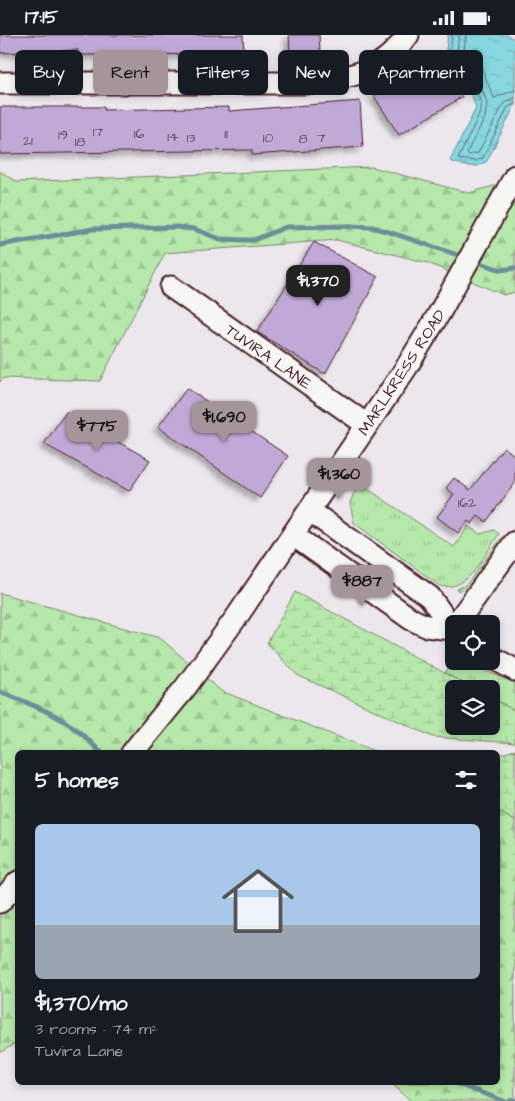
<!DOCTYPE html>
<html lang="en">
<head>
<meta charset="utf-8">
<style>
  :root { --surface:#171b24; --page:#242831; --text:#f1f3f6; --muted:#9ea1a6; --line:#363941; --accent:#a6949b }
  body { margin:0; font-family:"Architects Daughter",sans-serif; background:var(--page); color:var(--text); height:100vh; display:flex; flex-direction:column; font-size:19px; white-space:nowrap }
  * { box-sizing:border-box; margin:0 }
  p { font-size:16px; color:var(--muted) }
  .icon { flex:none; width:28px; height:28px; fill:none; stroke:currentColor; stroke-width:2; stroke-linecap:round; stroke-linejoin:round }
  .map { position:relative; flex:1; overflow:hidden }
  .side { position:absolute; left:15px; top:715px; width:485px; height:335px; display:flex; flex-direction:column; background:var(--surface); border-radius:8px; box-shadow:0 2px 8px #0003 }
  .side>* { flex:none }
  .banner { position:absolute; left:15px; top:15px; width:485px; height:45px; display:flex; gap:10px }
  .controls { position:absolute; left:445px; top:580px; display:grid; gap:10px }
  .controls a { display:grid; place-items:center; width:55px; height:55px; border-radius:8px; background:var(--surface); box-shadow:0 2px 8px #0003; font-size:25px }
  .price { position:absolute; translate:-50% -42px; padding:0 11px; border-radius:10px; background:var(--accent); color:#111; font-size:16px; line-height:32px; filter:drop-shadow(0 1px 2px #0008) }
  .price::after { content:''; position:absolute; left:50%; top:30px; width:15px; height:11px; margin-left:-8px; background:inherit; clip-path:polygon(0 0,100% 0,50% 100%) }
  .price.current { background:#222; color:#fff }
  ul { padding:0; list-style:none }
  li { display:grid; align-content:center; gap:10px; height:265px; padding:0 20px }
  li+li { border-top:1px solid var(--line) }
  li span { display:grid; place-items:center; height:155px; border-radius:8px; color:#555 }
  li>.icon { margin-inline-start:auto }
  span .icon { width:90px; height:90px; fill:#fffc; stroke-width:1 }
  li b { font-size:21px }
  h2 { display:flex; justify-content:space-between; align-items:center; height:60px; padding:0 20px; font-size:21px }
  .tag { padding:0 18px; border-radius:8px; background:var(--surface); box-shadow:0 2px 8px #0003; font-size:18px; line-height:45px }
  .tag.current { background:var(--accent); color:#111 }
  .status { display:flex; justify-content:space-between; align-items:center; height:35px; padding:0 25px; background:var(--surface); direction:ltr }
  .status svg { height:14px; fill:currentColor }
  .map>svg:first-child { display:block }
  .grass { fill:url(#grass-tufts); stroke:#80846a }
  .forest { fill:url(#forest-firs); stroke:#80846a }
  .wetland { fill:url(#wetland-marsh); stroke:#80846a }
  .water { fill:url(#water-ripples); stroke:#6e8d98 }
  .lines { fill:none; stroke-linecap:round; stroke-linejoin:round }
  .shore { stroke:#626973; stroke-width:1 }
  .stream { stroke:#6e8d98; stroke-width:5 }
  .building { fill:#c1a9d7; stroke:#4a1f2b; filter:url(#shadow) }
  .minor-casing { stroke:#4a1f2b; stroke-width:25 }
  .minor { stroke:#f6f6f2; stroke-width:21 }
  .labels { text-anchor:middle; stroke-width:4.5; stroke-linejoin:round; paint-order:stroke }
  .number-label { font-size:14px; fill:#684256 }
  .street-label { font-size:16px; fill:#4a1f2b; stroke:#f6f6f2 }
</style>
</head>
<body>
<div class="status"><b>17:15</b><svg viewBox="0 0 49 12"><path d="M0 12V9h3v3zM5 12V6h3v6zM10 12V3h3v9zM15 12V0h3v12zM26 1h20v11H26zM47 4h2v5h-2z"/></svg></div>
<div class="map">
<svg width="515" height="1066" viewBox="0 0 515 1066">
  <defs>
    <pattern id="grass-tufts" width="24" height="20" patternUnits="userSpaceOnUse" patternTransform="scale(1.25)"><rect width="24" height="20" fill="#b5e8aa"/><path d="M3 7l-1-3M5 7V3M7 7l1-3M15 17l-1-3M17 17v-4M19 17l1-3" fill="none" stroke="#9dc792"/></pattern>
    <pattern id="forest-firs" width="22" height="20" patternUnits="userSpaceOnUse" patternTransform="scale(1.25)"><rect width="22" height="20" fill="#b5e8aa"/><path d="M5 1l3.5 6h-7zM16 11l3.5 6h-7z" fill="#9dc792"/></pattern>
    <pattern id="wetland-marsh" width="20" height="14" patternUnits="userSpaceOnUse" patternTransform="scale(1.25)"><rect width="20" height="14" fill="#b5e8aa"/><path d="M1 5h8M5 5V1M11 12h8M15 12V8" fill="none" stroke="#9dc792"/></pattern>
    <pattern id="water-ripples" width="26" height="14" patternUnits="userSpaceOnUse" patternTransform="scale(1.25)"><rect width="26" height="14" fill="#86d7e0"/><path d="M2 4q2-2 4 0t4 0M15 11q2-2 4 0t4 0" fill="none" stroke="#75b8c0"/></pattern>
    <filter id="shadow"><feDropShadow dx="-4.5" dy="4.5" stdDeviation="2.5" flood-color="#0004"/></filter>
  </defs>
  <rect width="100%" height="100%" fill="#ebe7ed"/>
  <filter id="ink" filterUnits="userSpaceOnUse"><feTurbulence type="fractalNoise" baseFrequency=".02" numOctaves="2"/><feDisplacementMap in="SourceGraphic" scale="10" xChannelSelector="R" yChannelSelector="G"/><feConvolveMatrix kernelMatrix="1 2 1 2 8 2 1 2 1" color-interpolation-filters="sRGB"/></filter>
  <g filter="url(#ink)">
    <!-- grass -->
    <g class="grass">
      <path d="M359,448L454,512L468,491L480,499L494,495L499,499C486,518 468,558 440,551L354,488L350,467Z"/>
      <polygon points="503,501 504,505 469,551 458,556 457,554 467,549"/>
      <polygon points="454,624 454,626 461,626 515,648 515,676 491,663 491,654 474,654 445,638"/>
    </g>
    <!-- forest -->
    <g class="forest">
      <polygon points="372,132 469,158 515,145 515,257 504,260 428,228 337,205 165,218 100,346 4,343 0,347 0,136 16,147"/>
      <polygon points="0,558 160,603 221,656 377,717 18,718 17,1007 0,1018"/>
      <polygon points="498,776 515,786 515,1066 411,1066 391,1048 498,1048"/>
    </g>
    <!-- wetland -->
    <g class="wetland">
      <polygon points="295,557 474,654 454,654 454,691 491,691 491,663 515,676 515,708 433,702 297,640 267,608"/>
      <polygon points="515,715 515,786 498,776 498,720"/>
    </g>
    <!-- water -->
    <polygon class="water" points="448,0 508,0 515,5 515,70 487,126 478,131 466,131 450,126 476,73 465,41 445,22"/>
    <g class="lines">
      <!-- shore -->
      <g class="shore">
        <polyline points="452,0 450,20 469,39 481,68 479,80 458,124 476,126 483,123 508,72 515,69"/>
        <polyline points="459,0 457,18 474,36 487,67 485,83 467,117 468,120 478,118 504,68 515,63"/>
        <polyline points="466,0 464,15 481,32 494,63 515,55"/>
      </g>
      <!-- stream -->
      <g class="stream">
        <polyline points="0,210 93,194 177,192 194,194 220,204 244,205 254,205 286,192 349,191 372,192 386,196 464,222"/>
        <polyline points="474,226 501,235 515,233"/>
        <path d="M0,657C43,674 69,682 101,718"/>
        <polyline points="455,1048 504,1066"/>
        <polyline points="510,1066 515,1065"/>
      </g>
    </g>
    <!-- building -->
    <g class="building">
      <polygon points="0,0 243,0 244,19 78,20 78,15 0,18"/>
      <polygon points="289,0 319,0 320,17 290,18"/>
      <polygon points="438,22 462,62 399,100 374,61"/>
      <polygon points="360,66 363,112 252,120 252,115 0,119 0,72 104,72 104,75 229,72 229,76"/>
      <polygon points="314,207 378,242 325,339 257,297"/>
      <polygon points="187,353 288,421 260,463 158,392"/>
      <polygon points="66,377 150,425 129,456 44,409"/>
      <polygon points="504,412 515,421 515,448 486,487 478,481 472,489 468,486 458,498 437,482 454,459 446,453 454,443 470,455"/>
    </g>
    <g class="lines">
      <defs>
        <g id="minor">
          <path d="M0,48H307C352,41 380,40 408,0"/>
          <polyline points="171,252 367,390"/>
          <polyline points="310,476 430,562 454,596"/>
          <polyline points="293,500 411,584 426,591 451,594"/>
          <polyline points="456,589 515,507"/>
          <polyline points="491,622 515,635"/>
          <polyline points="132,718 185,653 238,580 406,333 440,277 515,141"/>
          <polyline points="0,867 18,847"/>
        </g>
      </defs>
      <!-- minor casing -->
      <use href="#minor" class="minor-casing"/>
      <!-- minor -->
      <use href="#minor" class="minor"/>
    </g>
  </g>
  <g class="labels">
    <!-- number labels -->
    <g class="number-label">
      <text x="98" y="101">17</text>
      <text x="139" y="103">16</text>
      <text x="226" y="103">11</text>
      <text x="63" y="104">19</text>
      <text x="173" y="106">14</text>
      <text x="191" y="107">13</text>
      <text x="268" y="107">10</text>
      <text x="321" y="107">7</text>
      <text x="303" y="108">8</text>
      <text x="28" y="110">21</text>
      <text x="80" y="111">18</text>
      <text x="467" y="472">162</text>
    </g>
    <!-- street labels -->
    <g class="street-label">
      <text transform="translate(269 321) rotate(35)" y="6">TUVIRA LANE</text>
      <text transform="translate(401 337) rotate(-57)" y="6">MARLKRESS ROAD</text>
    </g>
  </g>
</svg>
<div class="controls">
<a><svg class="icon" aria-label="locate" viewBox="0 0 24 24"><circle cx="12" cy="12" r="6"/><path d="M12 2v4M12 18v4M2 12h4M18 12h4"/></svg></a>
<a><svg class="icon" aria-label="layers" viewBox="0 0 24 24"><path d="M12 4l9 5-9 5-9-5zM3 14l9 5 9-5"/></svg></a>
</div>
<b class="price current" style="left:318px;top:272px">$1,370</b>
<b class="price" style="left:224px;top:408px">$1,690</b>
<b class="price" style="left:97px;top:417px">$775</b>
<b class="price" style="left:339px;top:465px">$1,360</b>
<b class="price" style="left:362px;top:572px">$887</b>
<div class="banner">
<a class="tag">Buy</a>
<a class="tag current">Rent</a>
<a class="tag">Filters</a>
<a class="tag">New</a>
<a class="tag">Apartment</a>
</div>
<section class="side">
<h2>5 homes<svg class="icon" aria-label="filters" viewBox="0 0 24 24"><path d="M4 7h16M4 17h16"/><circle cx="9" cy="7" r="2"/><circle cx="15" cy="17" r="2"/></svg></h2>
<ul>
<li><span style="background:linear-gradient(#a9c7e8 65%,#9aa5b1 0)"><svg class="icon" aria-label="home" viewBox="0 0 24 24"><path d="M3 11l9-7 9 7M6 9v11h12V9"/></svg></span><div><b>$1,370/mo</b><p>3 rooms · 74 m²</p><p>Tuvira Lane</p></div></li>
</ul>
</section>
</div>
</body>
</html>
